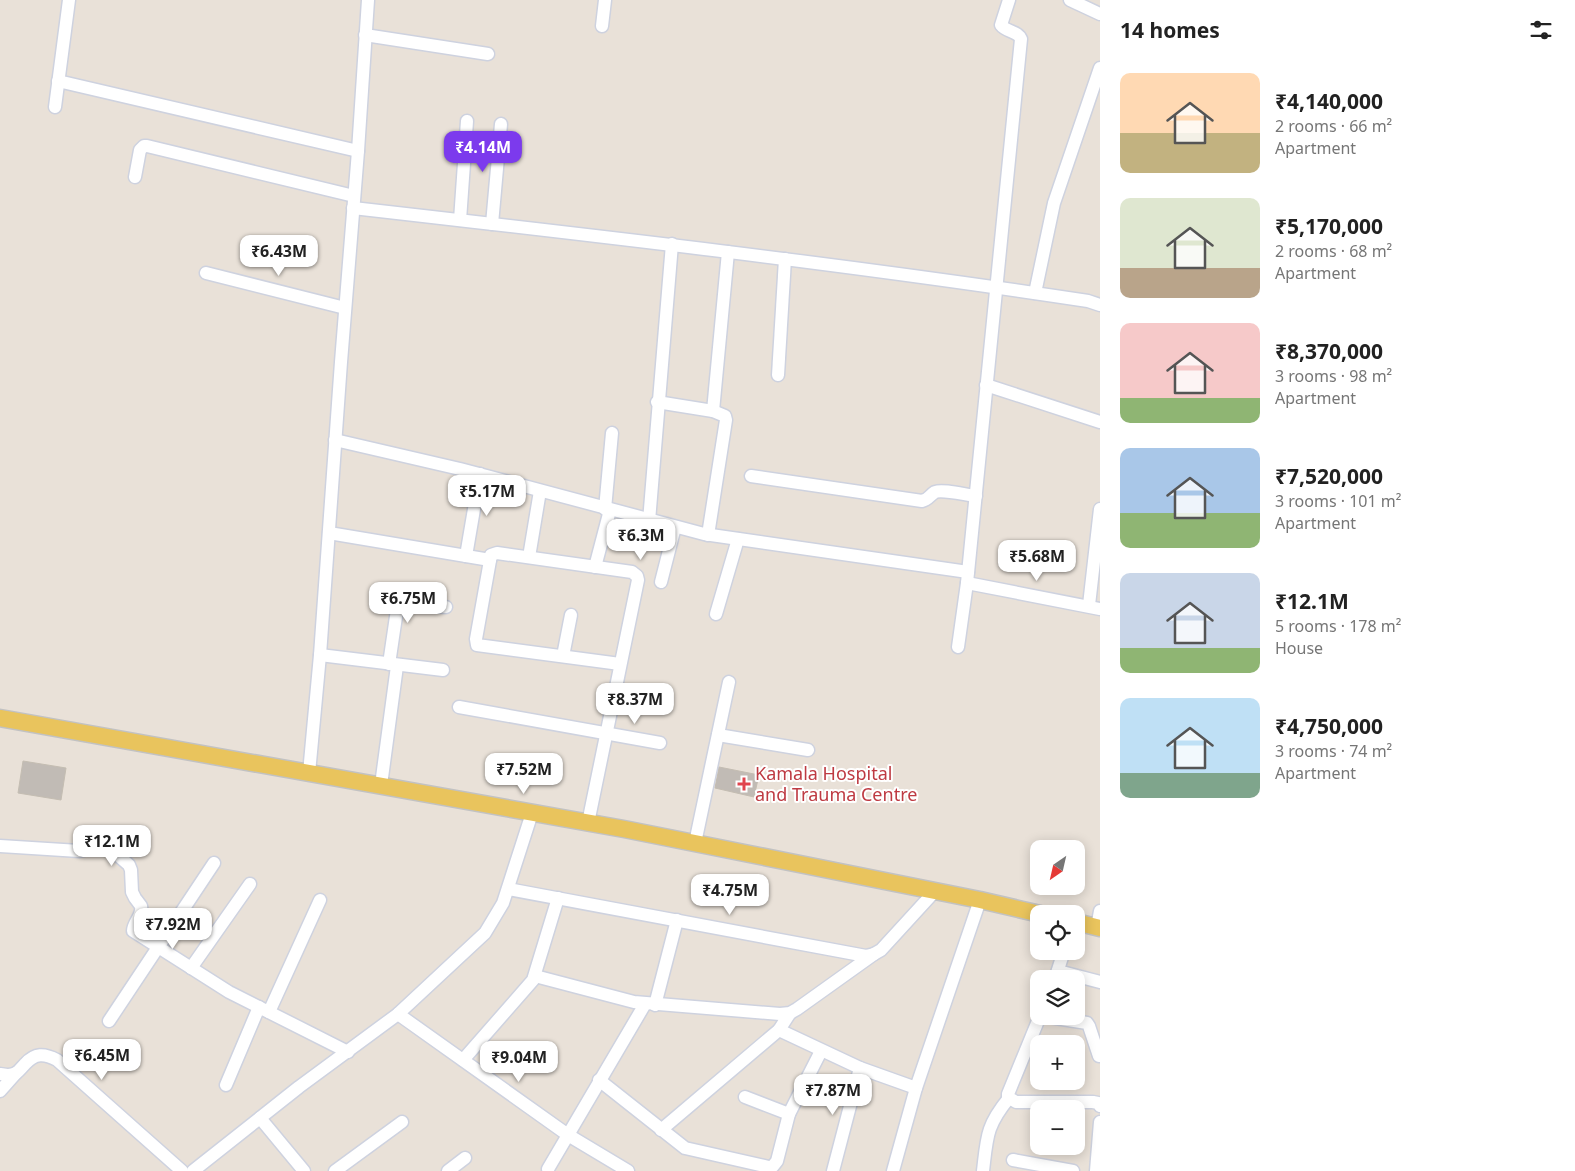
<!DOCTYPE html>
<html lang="en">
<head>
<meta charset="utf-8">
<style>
  :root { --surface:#fff; --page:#f6f6f6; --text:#222; --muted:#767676; --accent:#7c3aed }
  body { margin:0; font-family:"Noto Sans",sans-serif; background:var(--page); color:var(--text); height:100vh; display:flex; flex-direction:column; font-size:19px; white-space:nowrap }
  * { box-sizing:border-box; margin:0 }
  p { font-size:16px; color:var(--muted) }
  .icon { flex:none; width:28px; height:28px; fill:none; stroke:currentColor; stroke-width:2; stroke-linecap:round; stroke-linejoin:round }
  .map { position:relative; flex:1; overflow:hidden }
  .drawer { display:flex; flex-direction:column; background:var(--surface); width:475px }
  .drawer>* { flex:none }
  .needle { width:32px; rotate:214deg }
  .controls { position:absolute; left:1030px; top:840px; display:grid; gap:10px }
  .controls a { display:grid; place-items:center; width:55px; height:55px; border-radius:10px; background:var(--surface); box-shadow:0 2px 12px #0003; font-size:25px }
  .price { position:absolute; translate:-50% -42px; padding:0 11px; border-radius:10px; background:#fff; color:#222; font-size:16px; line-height:32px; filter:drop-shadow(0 1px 2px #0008) }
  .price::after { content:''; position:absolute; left:50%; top:30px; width:15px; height:11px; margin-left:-8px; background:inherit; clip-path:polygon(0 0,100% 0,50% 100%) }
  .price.on { background:var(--accent); color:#fff }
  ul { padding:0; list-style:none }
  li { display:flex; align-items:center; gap:15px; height:125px; padding:0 20px }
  li span { display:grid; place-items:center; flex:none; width:140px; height:100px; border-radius:10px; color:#555 }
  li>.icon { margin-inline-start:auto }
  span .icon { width:60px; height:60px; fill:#fffc; stroke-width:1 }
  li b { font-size:21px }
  h2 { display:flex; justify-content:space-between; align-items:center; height:60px; padding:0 20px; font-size:21px }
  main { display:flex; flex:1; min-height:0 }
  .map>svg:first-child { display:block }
  .building { fill:#c1bbb5; stroke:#c4bdb2 }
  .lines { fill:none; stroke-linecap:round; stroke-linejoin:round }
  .minor-casing { stroke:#ced2df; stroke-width:15 }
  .major-casing { stroke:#c2c2c2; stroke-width:19 }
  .minor { stroke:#fff; stroke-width:12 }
  .major { stroke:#e9c45d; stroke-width:16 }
  .health-dot { fill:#e0444e; stroke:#fff; stroke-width:2 }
  .labels { text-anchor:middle; stroke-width:4; stroke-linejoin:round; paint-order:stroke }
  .health-label { font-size:18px; fill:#be3a42; stroke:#fff; text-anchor:start }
</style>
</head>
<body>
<main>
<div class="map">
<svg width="1100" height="1171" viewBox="0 0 1100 1171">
  <rect width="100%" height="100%" fill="#e9e1d8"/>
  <!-- building -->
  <g class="building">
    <polygon points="23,761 66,768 61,800 18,793"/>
    <polygon points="719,767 759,775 754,797 715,788"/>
  </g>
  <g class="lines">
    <defs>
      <g id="minor">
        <polyline points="1070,0 1100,14"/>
        <polyline points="602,26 605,0"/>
        <polyline points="365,35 488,54"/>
        <polyline points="58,81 358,151"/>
        <polyline points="55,107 69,0"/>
        <polyline points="135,177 140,150 144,146 147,146 354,196"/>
        <path d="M353,208C599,236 844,264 1088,301L1100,305"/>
        <polyline points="460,220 467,121"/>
        <polyline points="492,224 501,124"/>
        <polyline points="206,273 345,308"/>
        <polyline points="1035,293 1054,203 1100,68"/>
        <polyline points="778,375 785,259"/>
        <polyline points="986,385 1100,422"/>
        <polyline points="657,402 713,411 725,416 726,420 708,535"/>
        <polyline points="713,411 728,252"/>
        <polyline points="335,440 460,469 704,534 968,572"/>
        <path d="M751,476L922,501C928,500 930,495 935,492C943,489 966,495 976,496"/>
        <polyline points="605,509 612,433"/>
        <polyline points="649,521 672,244"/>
        <polyline points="329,533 490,560"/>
        <polyline points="466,556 480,474"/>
        <polyline points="529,557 540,491"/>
        <polyline points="595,567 610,510"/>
        <polyline points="661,582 675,527"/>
        <polyline points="967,583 1100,609"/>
        <polyline points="1089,605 1100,509"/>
        <polyline points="716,614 738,539"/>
        <path d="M958,647L967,583L1021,39C1018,31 1006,32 1001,25L1009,0"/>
        <polyline points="320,655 443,670"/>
        <polyline points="563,656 571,615"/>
        <polyline points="389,664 398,603 446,607"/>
        <polyline points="459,707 660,743"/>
        <polyline points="718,735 808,750"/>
        <polyline points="309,773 320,655 341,362 358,151 368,0"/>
        <polyline points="381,785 397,666"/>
        <polyline points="588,823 638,580 637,576 632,572 497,553 491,555 476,639 477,645 620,664"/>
        <polyline points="695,843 729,682"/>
        <path d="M0,846L79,851L101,846L106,847L113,851L129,865L131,870L132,892L135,898L141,906C143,916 133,922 133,931L229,992L348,1052"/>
        <polyline points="508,889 866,956 874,954 881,950 935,891"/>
        <polyline points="1097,927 1100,911"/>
        <polyline points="191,968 250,884"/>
        <polyline points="1058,971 1100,982"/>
        <polyline points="535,976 634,1002 780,1014 790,1013 797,1009 874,954"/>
        <polyline points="1055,979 1064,951"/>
        <polyline points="655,1005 677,920"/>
        <polyline points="269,1012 320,900"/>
        <polyline points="398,1014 568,1135 628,1171"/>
        <polyline points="1040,1016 1008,1094 1008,1097 1016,1102 1093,1102 1098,1103 1100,1106"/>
        <polyline points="1043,1016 1087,1023 1089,1026 1099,1056"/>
        <polyline points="109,1021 214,863"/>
        <polyline points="779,1030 860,1068 916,1088"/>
        <polyline points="463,1060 533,980 558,898"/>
        <path d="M0,1074C5,1075 11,1076 16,1073C19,1071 22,1067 25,1064C35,1053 44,1053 57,1060L182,1171"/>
        <polyline points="599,1080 685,1148 769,1167 773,1166 777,1161 789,1114 821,1051"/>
        <polyline points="226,1085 259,1007"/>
        <polyline points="0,1091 16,1073"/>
        <polyline points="745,1097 789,1114"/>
        <polyline points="260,1118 304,1171"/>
        <polyline points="661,1130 779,1030 790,1013"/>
        <polyline points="1013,1160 1073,1171"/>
        <polyline points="548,1169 645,1004"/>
        <polyline points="193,1171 299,1087 398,1014 485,933 503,903 532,813"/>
        <polyline points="335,1171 402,1122"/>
        <polyline points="448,1171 465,1158"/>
        <polyline points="833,1171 860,1068"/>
        <polyline points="893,1171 916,1088 980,900"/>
        <path d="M983,1171C987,1137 986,1126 1009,1098"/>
        <polyline points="1096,1171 1100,1122"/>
      </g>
      <g id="major">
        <polyline points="0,718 624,829 980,900 1040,914"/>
        <polyline points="1076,922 1100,928"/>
      </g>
    </defs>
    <!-- minor casing -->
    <use href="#minor" class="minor-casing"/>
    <!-- major casing -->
    <use href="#major" class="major-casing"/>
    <!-- minor -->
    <use href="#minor" class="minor"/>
    <!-- major -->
    <use href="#major" class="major"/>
  </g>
  <!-- markers -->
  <path class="health-dot" d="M741.5 776.5h5v5h5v5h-5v5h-5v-5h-5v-5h5z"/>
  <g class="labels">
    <!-- health labels -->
    <g class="health-label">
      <text x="755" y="780">Kamala Hospital<tspan x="755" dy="21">and Trauma Centre</tspan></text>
    </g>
  </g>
</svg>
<div class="controls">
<a><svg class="needle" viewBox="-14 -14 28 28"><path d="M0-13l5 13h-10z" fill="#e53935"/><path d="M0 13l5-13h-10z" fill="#767676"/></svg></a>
<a><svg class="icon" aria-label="locate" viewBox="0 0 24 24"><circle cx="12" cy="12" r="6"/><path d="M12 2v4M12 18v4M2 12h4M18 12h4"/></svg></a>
<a><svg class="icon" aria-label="layers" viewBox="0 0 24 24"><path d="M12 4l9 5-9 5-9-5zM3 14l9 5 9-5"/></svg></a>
<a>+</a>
<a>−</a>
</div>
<b class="price on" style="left:483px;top:173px">₹4.14M</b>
<b class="price" style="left:279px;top:277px">₹6.43M</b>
<b class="price" style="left:487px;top:517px">₹5.17M</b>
<b class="price" style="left:641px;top:561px">₹6.3M</b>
<b class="price" style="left:1037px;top:582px">₹5.68M</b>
<b class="price" style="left:408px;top:624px">₹6.75M</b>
<b class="price" style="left:635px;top:725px">₹8.37M</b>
<b class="price" style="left:524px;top:795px">₹7.52M</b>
<b class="price" style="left:112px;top:867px">₹12.1M</b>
<b class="price" style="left:730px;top:916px">₹4.75M</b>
<b class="price" style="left:173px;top:950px">₹7.92M</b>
<b class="price" style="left:102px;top:1081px">₹6.45M</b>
<b class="price" style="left:519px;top:1083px">₹9.04M</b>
<b class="price" style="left:833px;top:1116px">₹7.87M</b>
</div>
<section class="drawer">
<h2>14 homes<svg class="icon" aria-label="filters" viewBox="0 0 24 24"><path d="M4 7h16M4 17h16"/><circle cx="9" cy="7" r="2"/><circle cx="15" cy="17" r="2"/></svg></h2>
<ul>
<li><span style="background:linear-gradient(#ffd9b3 60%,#c2b280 0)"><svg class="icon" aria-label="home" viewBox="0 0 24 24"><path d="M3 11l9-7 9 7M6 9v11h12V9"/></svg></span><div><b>₹4,140,000</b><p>2 rooms · 66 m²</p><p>Apartment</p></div></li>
<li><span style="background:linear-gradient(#dfe7d0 70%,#b9a48a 0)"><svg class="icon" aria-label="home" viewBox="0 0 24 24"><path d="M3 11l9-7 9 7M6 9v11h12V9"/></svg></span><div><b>₹5,170,000</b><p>2 rooms · 68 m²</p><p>Apartment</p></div></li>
<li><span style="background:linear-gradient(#f6c9c9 75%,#8fb573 0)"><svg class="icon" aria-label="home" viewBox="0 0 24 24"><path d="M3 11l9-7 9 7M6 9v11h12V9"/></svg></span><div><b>₹8,370,000</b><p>3 rooms · 98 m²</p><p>Apartment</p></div></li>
<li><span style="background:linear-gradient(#a9c7e8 65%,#8fb573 0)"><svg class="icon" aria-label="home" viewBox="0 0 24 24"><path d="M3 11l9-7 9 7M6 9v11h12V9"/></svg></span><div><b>₹7,520,000</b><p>3 rooms · 101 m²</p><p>Apartment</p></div></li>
<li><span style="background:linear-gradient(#c9d6e8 75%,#8fb573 0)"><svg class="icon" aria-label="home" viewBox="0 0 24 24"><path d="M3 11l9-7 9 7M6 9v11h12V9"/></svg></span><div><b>₹12.1M</b><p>5 rooms · 178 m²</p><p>House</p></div></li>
<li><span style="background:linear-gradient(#bfe0f5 75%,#7fa58c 0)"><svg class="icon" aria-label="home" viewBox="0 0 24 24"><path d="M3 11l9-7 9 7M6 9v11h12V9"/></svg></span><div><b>₹4,750,000</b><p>3 rooms · 74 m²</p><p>Apartment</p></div></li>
</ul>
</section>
</main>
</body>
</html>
